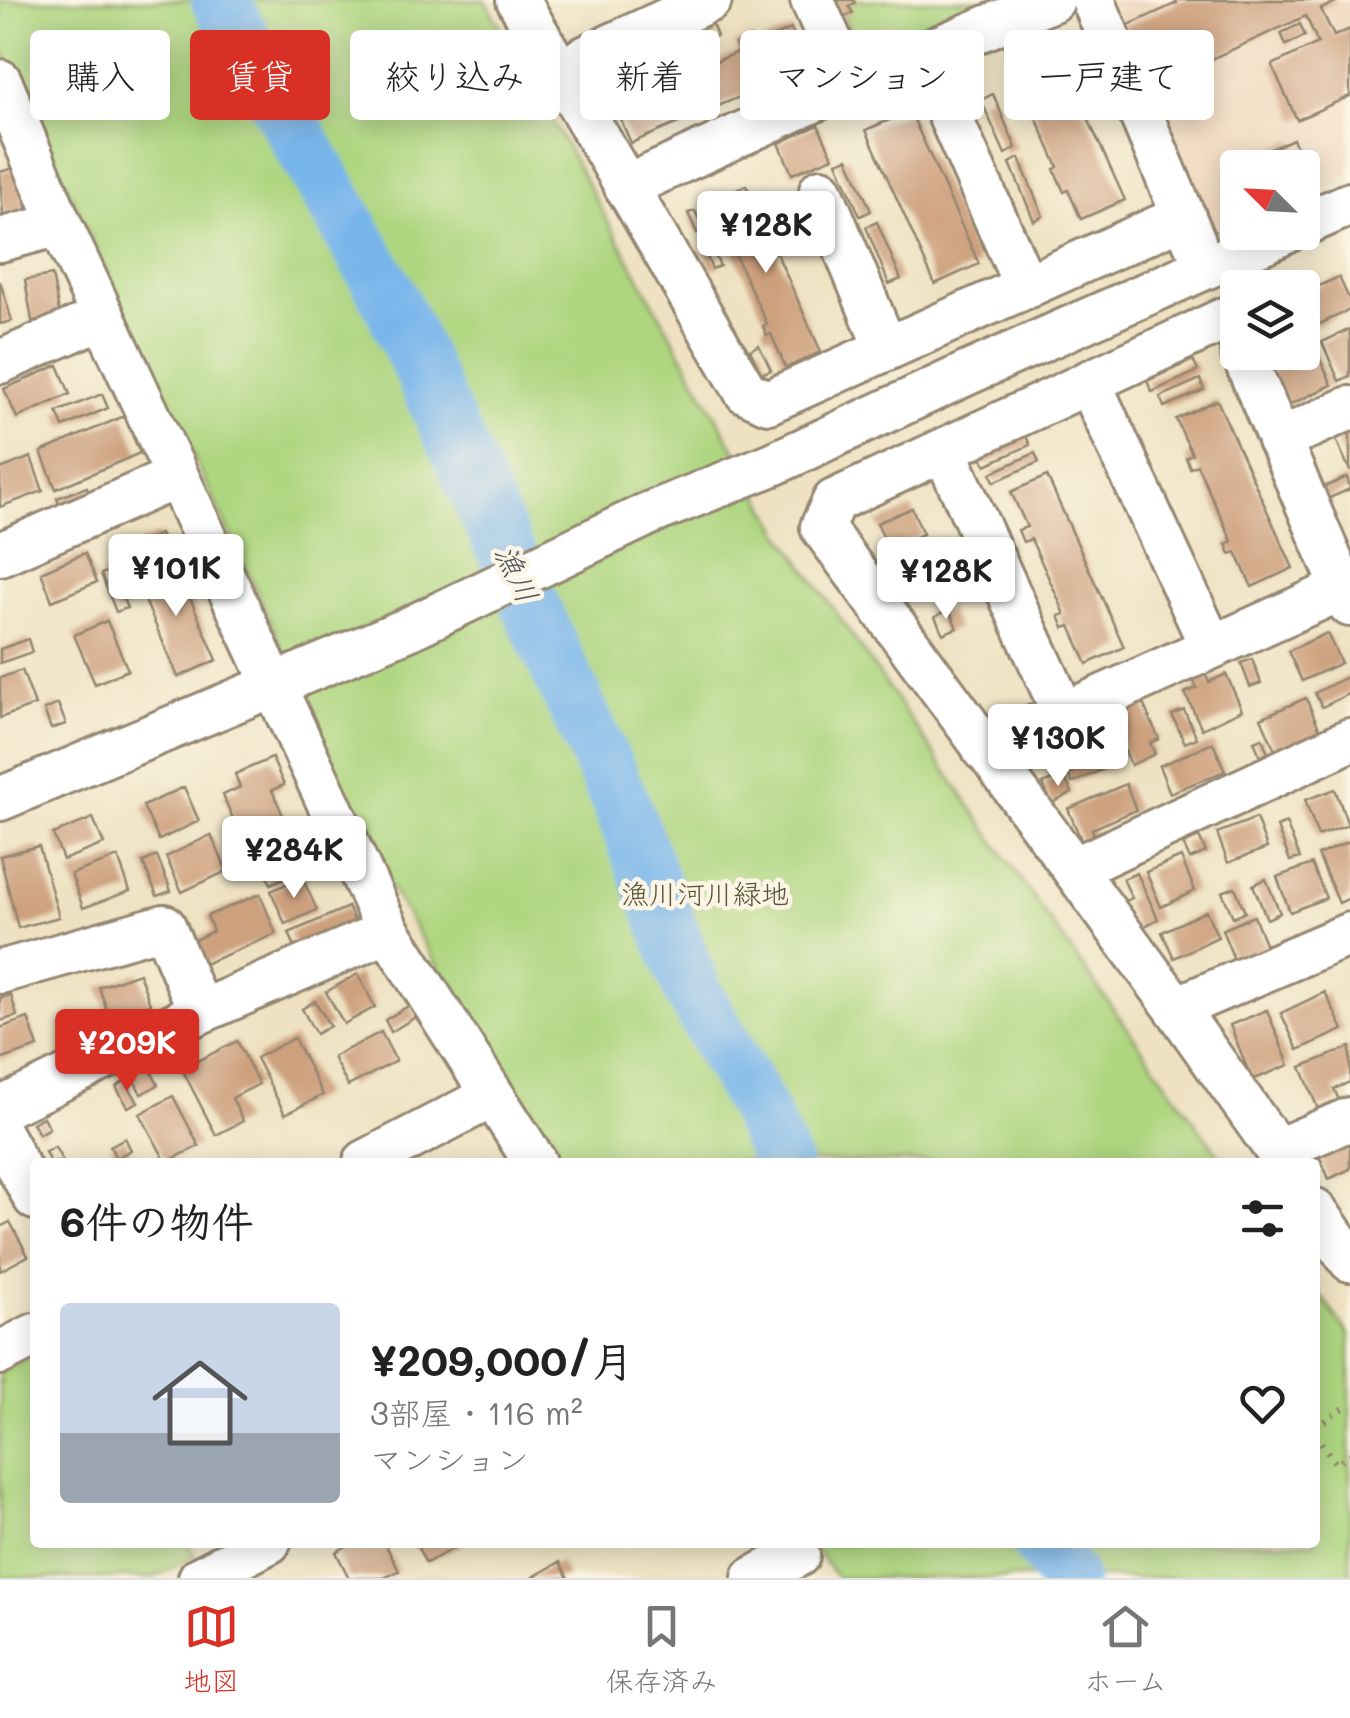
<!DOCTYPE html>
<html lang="ja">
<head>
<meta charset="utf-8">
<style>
  :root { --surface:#fff; --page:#f6f6f6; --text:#222; --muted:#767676; --line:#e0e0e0; --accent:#d93025 }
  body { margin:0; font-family:Mali,"Klee One",sans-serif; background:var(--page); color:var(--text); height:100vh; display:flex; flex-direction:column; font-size:38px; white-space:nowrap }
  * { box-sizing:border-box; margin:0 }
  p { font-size:32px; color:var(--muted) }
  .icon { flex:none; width:55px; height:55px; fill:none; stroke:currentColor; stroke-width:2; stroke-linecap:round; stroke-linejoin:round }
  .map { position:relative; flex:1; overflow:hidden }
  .side { position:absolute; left:30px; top:1158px; width:1290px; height:390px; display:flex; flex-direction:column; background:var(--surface); border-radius:10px; box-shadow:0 5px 25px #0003 }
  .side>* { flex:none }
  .guide { position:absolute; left:30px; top:30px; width:1290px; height:90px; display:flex; gap:20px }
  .needle { width:65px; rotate:294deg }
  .buttons { position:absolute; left:1220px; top:150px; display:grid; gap:20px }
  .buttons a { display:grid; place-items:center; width:100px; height:100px; border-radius:10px; background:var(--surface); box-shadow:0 5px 25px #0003; font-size:50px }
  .price { position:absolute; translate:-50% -85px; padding:0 22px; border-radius:10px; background:#fff; color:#222; font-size:32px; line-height:65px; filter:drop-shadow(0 2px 5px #0008) }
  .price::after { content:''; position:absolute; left:50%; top:60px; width:30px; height:22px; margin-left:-15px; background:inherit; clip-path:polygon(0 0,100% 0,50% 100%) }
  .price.selected { background:var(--accent); color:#fff }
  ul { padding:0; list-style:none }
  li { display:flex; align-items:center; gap:30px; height:250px; padding:0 30px }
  li span { display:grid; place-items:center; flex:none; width:280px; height:200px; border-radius:10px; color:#555 }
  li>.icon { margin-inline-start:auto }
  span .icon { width:120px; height:120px; fill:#fffc; stroke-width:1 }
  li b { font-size:42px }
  h2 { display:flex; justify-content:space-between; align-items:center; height:120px; padding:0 30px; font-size:42px }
  .tag { padding:0 35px; border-radius:10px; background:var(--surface); box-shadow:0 5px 25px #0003; font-size:35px; line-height:90px }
  .tag.selected { background:var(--accent); color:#fff }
  .menu { display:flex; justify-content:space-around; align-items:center; height:140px; border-top:2px solid var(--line); background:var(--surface); font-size:28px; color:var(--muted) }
  .menu a { display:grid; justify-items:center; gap:5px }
  .menu .selected { color:var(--accent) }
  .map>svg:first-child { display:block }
  .built { fill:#efd6bb }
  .green { fill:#aed680; stroke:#74804f; stroke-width:2.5 }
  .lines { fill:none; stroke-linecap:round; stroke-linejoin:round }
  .river { stroke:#78b5eb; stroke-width:58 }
  .building { fill:#cda07e }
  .minor-casing { stroke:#948670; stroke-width:48 }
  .path { stroke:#948670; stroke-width:6; stroke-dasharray:2.5 8; stroke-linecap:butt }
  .minor { stroke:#fff; stroke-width:42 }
  .labels { text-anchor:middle; stroke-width:9; stroke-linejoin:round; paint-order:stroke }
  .park-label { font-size:28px; fill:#585536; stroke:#fcf5e5 }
  .water-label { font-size:30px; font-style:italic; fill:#4d545c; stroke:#fcf5e5 }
</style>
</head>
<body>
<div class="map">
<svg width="1350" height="1578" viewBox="0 0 1350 1578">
  <rect width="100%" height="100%" fill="#fcf5e5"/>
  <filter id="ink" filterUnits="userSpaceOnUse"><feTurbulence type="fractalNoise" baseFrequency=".01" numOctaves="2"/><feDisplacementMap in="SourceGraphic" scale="20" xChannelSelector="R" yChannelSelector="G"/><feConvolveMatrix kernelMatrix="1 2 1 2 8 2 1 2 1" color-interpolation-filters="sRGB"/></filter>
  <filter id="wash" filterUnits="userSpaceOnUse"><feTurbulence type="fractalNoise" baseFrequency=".0048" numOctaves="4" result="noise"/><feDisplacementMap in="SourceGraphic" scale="40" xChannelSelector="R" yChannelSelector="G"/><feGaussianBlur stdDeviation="2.25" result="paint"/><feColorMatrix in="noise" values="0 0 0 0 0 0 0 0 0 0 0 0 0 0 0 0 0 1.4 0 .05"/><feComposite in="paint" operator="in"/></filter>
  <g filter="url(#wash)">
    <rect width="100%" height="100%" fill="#eee2c2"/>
    <!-- built -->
    <polygon class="built" points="1109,0 1350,0 1350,172 1303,195 1302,168 1238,168 1237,226 1214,237"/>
    <!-- green -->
    <g class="green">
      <polygon points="0,0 485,0 781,533 1049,920 1224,1162 554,1162 344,809 272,624 0,45"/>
      <polygon points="835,0 1001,0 863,58"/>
      <polygon points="1315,1288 1350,1336 1350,1578 837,1578 811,1543 1315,1542"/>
      <polygon points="35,1353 35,1542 187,1543 195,1556 153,1578 0,1578 0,1372"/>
    </g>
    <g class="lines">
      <!-- river -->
      <g class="river">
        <polyline points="220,0 387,293 620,801 692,990 753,1100 782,1162"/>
        <polyline points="1040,1542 1068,1578"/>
      </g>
    </g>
    <g id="blocks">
      <!-- building -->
      <g class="building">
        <polygon points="835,0 854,0 855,3 849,6 853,13 842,18"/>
        <polygon points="1175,0 1340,0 1321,9 1334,36 1350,29 1350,96 1297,120 1272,65 1318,43 1306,16 1157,84 1147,62 1139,66 1122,28 1177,3"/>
        <polygon points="712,24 717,36 671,56 666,43"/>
        <polygon points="1300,24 1305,36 1286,45 1281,33"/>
        <polygon points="1038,26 1045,40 1022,51 1016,37"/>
        <polygon points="791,29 808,68 631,143 614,104 650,88 648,81 661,76 664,83 738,52 735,44 751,37 754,45"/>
        <polygon points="1054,44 1125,200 1081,219 1068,190 1064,192 1054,169 1058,167 1033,111 1028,113 1020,93 1024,91 1011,63"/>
        <polygon points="636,62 640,71 604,84 601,75"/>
        <polygon points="993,94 1016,148 1005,154 981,100"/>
        <polygon points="910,111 979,264 935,284 866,130"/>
        <polygon points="818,125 833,157 792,174 779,143"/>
        <polygon points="1293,139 1306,168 1242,168 1240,163"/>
        <polygon points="848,158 871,211 860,216 837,162"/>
        <polygon points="1019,158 1043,216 1034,221 1010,163"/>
        <polygon points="17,167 28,210 3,216 0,172"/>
        <polygon points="746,185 821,352 786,368 771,334 767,336 763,326 767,324 730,244 726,247 721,236 726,234 711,201"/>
        <polygon points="695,211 704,231 697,233 688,213"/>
        <polygon points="877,222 901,279 889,284 866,227"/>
        <polygon points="710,245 720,266 712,269 703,248"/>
        <polygon points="52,275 60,317 32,321 25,280"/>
        <polygon points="1339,277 1350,301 1350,310 1315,326 1302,293"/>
        <polygon points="0,281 12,321 0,324"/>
        <polygon points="1350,329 1350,376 1339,381 1322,342"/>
        <polygon points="759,345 771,370 761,374 750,350"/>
        <polygon points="1315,349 1332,385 1287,406 1270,370"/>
        <polygon points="1193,360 1198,371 1152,392 1147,381"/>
        <polygon points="58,365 70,394 17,418 4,389"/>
        <polygon points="1200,379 1204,390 1164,407 1160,397"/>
        <polygon points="102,394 108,408 63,427 57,412"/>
        <polygon points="1217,400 1293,568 1252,587 1236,552 1230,554 1226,544 1232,541 1197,465 1190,468 1186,457 1192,454 1176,419"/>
        <polygon points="124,416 140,453 56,489 41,452"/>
        <polygon points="1350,428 1350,471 1334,435"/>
        <polygon points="1025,434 1030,445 986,465 981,455"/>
        <polygon points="1035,453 1039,462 994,482 991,473"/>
        <polygon points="31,457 43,491 0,507 0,469"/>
        <polygon points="1047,476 1124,647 1087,664 1070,626 1064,628 1059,616 1065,614 1031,539 1023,542 1018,530 1027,527 1011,492"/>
        <polygon points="1347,477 1350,489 1325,500 1320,489"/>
        <polygon points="87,487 91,501 62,512 57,498"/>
        <polygon points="912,508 923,534 889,549 877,523"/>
        <polygon points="160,534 165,547 136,559 131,547"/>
        <polygon points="85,553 97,582 52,601 41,572"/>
        <polygon points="173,559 217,660 178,677 137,582 145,579 142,573"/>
        <polygon points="111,570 127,608 116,612 101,574"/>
        <polygon points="949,610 957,628 943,634 935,617"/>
        <polygon points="107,621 128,670 95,684 74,635"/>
        <polygon points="1327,633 1341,663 1302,681 1288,651"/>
        <polygon points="28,639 32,652 0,663 0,649"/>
        <polygon points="1252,659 1261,683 1250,687 1241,663"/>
        <polygon points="22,670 35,705 0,718 0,678"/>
        <polygon points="1205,674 1209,682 1226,674 1242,710 1202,729 1185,693 1197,688 1193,680"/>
        <polygon points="1350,675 1350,693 1322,707 1315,693"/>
        <polygon points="1306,698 1322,735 1277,755 1261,718"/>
        <polygon points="1142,701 1159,739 1150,743 1155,754 1131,765 1110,716"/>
        <polygon points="58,704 66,724 51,729 44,710"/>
        <polygon points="1184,710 1197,738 1185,743 1172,715"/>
        <polygon points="1094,734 1108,767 1072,783 1058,750"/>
        <polygon points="1262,738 1272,763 1264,766 1254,741"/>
        <polygon points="1213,743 1225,771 1170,793 1159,766"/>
        <polygon points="272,758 284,785 272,790 294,841 250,860 223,795 240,787 235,774"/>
        <polygon points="1064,775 1072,793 1052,803 1043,784"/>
        <polygon points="1126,784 1136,810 1092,829 1097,842 1084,847 1068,809"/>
        <polygon points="184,787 199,821 159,840 143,806"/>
        <polygon points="1335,789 1348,825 1318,836 1305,800"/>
        <polygon points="93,818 104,844 63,860 53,834"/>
        <polygon points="1256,818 1267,848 1228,863 1217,833"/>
        <polygon points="1286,823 1300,858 1290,861 1277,827"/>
        <polygon points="211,835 227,871 182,892 166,857"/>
        <polygon points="317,835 327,858 271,884 260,862"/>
        <polygon points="1199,837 1206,852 1190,859 1183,844"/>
        <polygon points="1350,841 1350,898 1339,903 1318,855"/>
        <polygon points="39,846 59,917 18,928 0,856"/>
        <polygon points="157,856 171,891 157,896 143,862"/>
        <polygon points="118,857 130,891 83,908 71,874"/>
        <polygon points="1181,857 1195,891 1161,907 1146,872"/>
        <polygon points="1312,864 1326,898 1290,912 1277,877"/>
        <polygon points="1137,873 1158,919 1137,930 1124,902 1132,898 1123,879"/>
        <polygon points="302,877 317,910 285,924 271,891"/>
        <polygon points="1266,879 1280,913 1267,919 1253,885"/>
        <polygon points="1235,887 1245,912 1233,917 1222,892"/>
        <polygon points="260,894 276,934 204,964 194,940 213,931 207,916"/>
        <polygon points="348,907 358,929 299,956 289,933"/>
        <polygon points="1206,911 1218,937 1174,958 1162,932"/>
        <polygon points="1254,916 1267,948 1235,962 1222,930"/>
        <polygon points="139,973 150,1004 110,1019 99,987"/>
        <polygon points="358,974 375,1007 344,1024 326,992"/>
        <polygon points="1325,992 1343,1030 1298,1050 1281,1013"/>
        <polygon points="11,995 17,1016 0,1021 0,998"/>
        <polygon points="315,1001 330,1026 316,1034 302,1009"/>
        <polygon points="410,1005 417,1016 391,1032 385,1020"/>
        <polygon points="1267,1010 1289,1065 1252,1080 1230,1025"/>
        <polygon points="28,1018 38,1047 0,1060 0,1028"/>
        <polygon points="381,1032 396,1061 348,1086 333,1057"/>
        <polygon points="294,1038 323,1095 285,1114 256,1058"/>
        <polygon points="237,1041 259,1084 232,1098 243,1121 216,1135 182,1069"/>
        <polygon points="1350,1047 1350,1082 1334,1089 1339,1100 1318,1109 1301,1067"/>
        <polygon points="149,1067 158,1085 141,1094 132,1076"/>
        <polygon points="125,1081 138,1102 128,1107 116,1087"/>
        <polygon points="173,1096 199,1146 166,1162 140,1114"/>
        <polygon points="43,1117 49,1128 39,1134 32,1123"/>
        <polygon points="1350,1137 1350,1169 1329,1179 1318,1153"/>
        <polygon points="125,1138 131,1150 116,1158 110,1146"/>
        <polygon points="55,1147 63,1162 50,1162 45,1152"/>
        <polygon points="10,1222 28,1256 0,1271 0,1227"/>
        <polygon points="354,1542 384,1542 399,1571 384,1578 349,1578 336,1552"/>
        <polygon points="415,1542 466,1542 426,1563"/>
        <polygon points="560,1562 568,1578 531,1578"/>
      </g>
    </g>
  </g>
  <g filter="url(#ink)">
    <use href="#blocks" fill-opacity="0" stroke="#948670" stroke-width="2.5"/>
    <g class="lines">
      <defs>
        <g id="minor">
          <polyline points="518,0 746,392 768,402 1184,216"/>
          <polyline points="812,0 850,84"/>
          <polyline points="1093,0 1194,241"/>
          <polyline points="922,54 1026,287"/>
          <polyline points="0,81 60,224 388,931 535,1162"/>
          <polyline points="566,82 582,59 710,0"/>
          <polyline points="626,187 850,84 1053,0"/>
          <polyline points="821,190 886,349"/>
          <polyline points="1302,225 1350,204"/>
          <polyline points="0,240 60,224"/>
          <polyline points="1227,318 834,501 822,527 1176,1008 1285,1162"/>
          <polyline points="1242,352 1350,605"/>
          <polyline points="0,362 103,317"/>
          <polyline points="1089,382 1211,646"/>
          <polyline points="1279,440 1350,408"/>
          <polyline points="944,450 1063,712"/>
          <polyline points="0,554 176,477"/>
          <polyline points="984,750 1350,585"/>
          <polyline points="0,799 406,630 648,514 773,464 968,373 1286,232"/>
          <polyline points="1074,869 1350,740"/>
          <polyline points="0,972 164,926 200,1012"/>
          <polyline points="1176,1008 1350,934"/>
          <polyline points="0,1109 200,1012 388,931"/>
          <polyline points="0,1133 35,1198"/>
          <polyline points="1278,1150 1350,1119"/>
          <polyline points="365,1162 492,1096"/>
          <polyline points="1315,1210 1350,1260"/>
          <polyline points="0,1353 35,1335"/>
          <polyline points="200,1578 269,1542"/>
          <polyline points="754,1578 798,1555"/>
        </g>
      </defs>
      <!-- minor casing -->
      <use href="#minor" class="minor-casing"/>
      <!-- path -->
      <g class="path">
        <polyline points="1315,1427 1350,1404"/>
        <polyline points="1315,1434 1336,1464 1350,1454"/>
      </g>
      <!-- minor -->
      <use href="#minor" class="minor"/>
    </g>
  </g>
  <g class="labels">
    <!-- park labels -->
    <g class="park-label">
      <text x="705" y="904">漁川河川緑地</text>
    </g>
    <!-- water labels -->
    <g class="water-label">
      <text transform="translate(516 574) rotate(65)" y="10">漁川</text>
    </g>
  </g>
</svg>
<div class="buttons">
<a><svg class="needle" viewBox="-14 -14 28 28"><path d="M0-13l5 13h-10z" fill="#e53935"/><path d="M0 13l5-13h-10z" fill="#767676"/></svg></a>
<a><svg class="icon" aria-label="layers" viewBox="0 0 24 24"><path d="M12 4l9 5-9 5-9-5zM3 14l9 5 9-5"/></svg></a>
</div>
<b class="price" style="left:766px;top:276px">¥128K</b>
<b class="price" style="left:176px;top:619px">¥101K</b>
<b class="price" style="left:946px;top:622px">¥128K</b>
<b class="price" style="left:1058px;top:789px">¥130K</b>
<b class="price" style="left:294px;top:901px">¥284K</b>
<b class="price selected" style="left:127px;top:1094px">¥209K</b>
<div class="guide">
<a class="tag">購入</a>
<a class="tag selected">賃貸</a>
<a class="tag">絞り込み</a>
<a class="tag">新着</a>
<a class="tag">マンション</a>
<a class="tag">一戸建て</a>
</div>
<section class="side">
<h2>6件の物件<svg class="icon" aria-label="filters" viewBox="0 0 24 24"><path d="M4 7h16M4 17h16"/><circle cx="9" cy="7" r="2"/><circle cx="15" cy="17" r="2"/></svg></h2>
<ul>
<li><span style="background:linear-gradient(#c9d6e8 65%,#9aa5b1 0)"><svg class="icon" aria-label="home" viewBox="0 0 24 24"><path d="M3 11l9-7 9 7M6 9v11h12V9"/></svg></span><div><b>¥209,000/月</b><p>3部屋 · 116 m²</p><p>マンション</p></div><svg class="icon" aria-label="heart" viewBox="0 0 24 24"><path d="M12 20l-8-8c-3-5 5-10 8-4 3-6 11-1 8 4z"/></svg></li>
</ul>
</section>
</div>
<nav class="menu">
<a class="selected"><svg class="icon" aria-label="map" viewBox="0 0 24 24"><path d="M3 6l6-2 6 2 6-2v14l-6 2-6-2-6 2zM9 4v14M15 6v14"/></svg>地図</a>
<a><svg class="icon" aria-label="saved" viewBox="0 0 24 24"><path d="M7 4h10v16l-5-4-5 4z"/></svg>保存済み</a>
<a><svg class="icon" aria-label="home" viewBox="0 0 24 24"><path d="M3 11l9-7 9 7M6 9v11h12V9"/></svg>ホーム</a>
</nav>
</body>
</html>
